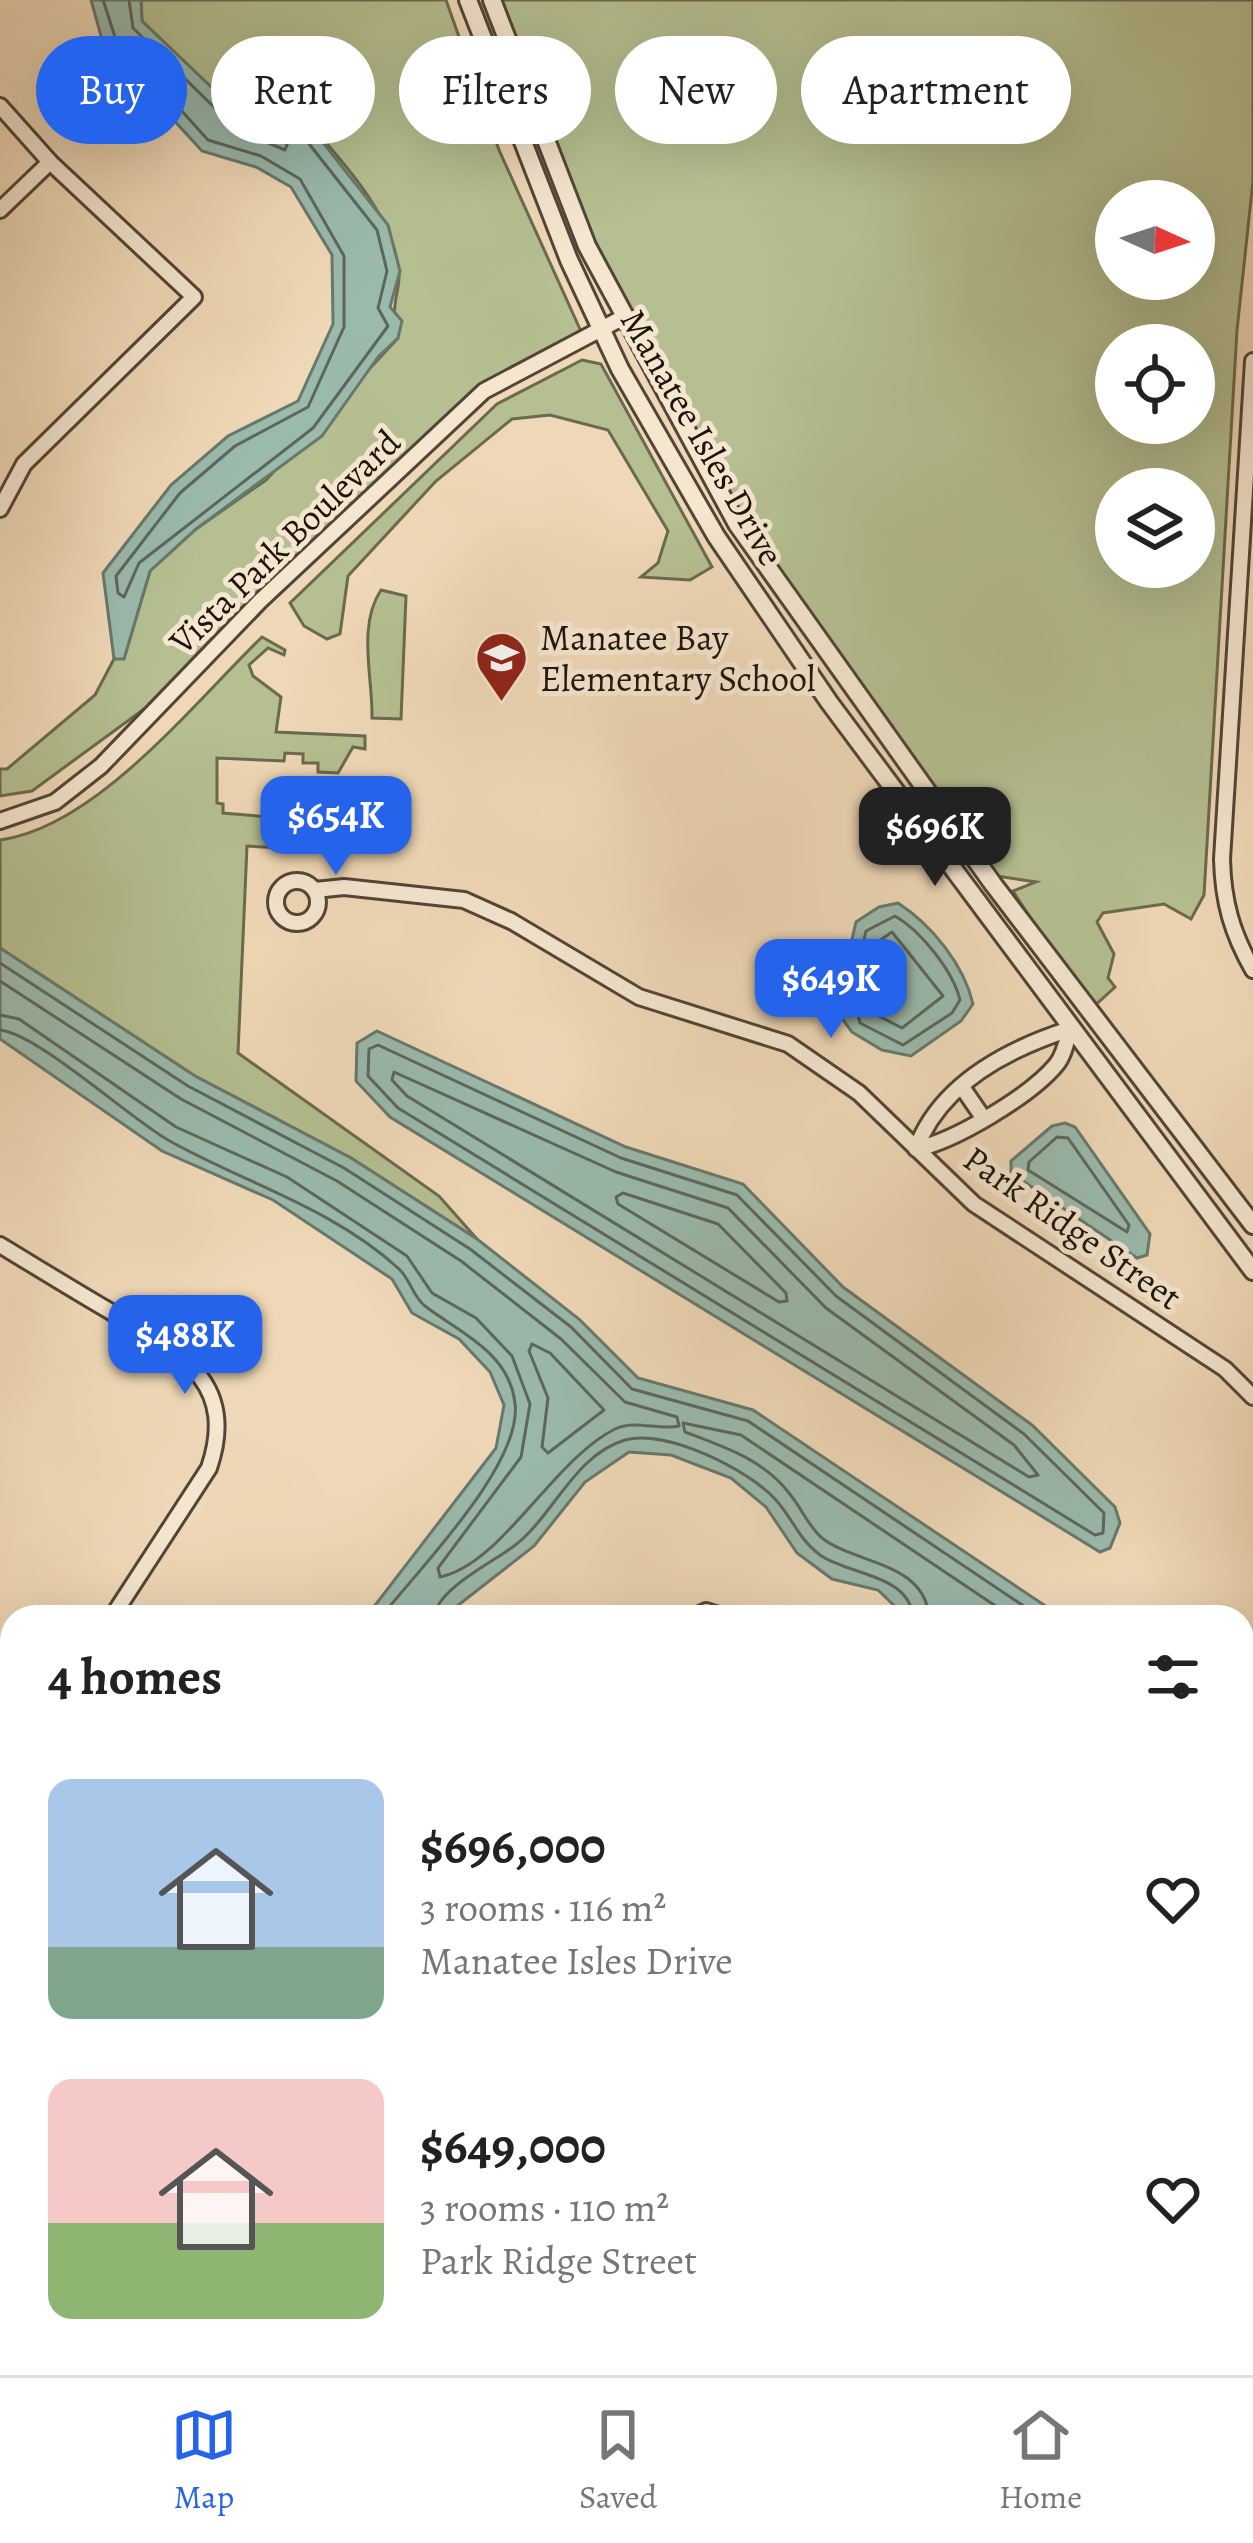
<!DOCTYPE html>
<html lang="en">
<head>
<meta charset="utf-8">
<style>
  :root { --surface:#fff; --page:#f6f6f6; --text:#222; --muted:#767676; --line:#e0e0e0; --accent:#2563eb }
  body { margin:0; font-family:Alegreya,serif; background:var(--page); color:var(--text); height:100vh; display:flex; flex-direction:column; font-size:45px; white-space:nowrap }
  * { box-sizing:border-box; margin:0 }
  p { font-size:39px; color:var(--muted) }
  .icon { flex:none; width:66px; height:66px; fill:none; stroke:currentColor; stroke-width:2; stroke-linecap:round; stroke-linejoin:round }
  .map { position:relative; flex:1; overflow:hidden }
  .details { position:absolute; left:0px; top:1605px; width:1254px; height:771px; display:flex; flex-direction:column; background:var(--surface); border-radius:36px 36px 0 0; box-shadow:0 12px 48px #0002 }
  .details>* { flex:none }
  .guide { position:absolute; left:36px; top:36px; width:1182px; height:108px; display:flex; gap:24px }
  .needle { width:78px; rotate:93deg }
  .controls { position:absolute; left:1095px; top:180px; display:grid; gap:24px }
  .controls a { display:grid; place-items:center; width:120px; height:120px; border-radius:50%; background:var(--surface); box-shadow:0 12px 48px #0002; font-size:60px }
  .price { position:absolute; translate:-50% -102px; padding:0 27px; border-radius:24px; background:var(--accent); color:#fff; font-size:39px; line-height:78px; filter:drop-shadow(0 3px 6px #0008) }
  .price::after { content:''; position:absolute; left:50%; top:72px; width:36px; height:27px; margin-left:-18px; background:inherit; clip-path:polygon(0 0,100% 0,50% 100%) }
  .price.active { background:#222; color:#fff }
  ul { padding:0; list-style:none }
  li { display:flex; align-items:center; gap:36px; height:300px; padding:0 48px }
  li span { display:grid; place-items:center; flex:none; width:336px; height:240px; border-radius:24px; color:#555 }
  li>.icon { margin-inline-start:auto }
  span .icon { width:144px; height:144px; fill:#fffc; stroke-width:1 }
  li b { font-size:51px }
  h2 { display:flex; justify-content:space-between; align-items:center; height:144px; padding:0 48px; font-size:51px }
  .tag { padding:0 42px; border-radius:54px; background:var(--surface); box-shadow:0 12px 48px #0002; font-size:42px; line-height:108px }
  .tag.active { background:var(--accent); color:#fff }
  .menu { display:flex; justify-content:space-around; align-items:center; height:168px; border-top:3px solid var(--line); background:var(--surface); font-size:33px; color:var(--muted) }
  .menu a { display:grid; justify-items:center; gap:6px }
  .menu .active { color:var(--accent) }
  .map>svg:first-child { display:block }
  .green { fill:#b5bf91; stroke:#6a6a4e; stroke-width:3; fill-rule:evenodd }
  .water { fill:#9abaac; stroke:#68786c; stroke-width:3 }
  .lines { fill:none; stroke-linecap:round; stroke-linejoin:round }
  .shore { stroke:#5c675c; stroke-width:3 }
  .minor-casing { stroke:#524537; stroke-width:20 }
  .tertiary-casing { stroke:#524537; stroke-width:22 }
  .minor { stroke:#f5e6d0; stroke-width:14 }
  .tertiary { stroke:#f5e6d0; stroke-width:16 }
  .labels { text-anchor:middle; stroke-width:10; stroke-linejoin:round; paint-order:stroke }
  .street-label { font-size:36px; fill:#1e140c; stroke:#f5e6d0 }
  .poi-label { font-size:36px; fill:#1e140c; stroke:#f5e6d0; text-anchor:start }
</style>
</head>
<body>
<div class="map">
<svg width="1253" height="2375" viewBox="0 0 1253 2375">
  <rect width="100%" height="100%" fill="#efd8b7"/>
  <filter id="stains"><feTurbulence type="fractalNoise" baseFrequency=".00167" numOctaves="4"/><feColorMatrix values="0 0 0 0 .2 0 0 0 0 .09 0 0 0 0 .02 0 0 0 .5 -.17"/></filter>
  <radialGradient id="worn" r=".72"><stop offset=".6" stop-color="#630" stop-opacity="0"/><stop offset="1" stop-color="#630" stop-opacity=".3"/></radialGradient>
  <!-- green -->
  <g class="green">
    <path d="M141,0H446L499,150L584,338L484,391L185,679L32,791L0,796V769H7L95,695L114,659L124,658L150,571L196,529L266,480L398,338C388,300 403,291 398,265C387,200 324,144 284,93L225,101L142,21Z"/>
    <path d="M492,0H1253V181L1237,330L1204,895L1191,919L1164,904L1103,913L1097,922L1114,954L1108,978L1115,987L1090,1010L1013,891L1036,882L990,875L799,618L622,318ZM1116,201H1194V279H1116ZM1116,345H1194V423H1116ZM1116,489H1194V567H1116Z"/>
    <polygon points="582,360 601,364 712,567 690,580 641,577 658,563 668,531 608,430 550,415 512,419 436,481 348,576 340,634 327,639 304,626 290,603 497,404"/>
    <path d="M381,590L406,596L401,719L372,718C373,678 357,626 381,590Z"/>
    <path d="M262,637L285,650L284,655L268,648L249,665L253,676L281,697L276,732L365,736V749L353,747L338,773L318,772V763H303V754L285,753L284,761L217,758V803L223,804V813L281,818L280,848L247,846L238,1053L439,1196L477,1239L351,1158L195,1076L0,948V840C96,827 193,704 262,637Z"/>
  </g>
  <!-- water -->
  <g class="water">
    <polygon points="91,0 141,0 142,21 225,100 284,93 388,225 400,271 390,307 402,321 398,338 378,357 322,436 196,529 150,571 124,659 114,659 103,573 171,485 228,436 298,401 333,324 332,255 291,187 256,167 202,151 103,43"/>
    <path d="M898,903C932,925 964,965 973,1004L961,1021L911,1056L882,1050L852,1032L843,1020L840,992L856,922L879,907Z"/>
    <polygon points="0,948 195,1076 351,1158 477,1239 579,1319 638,1378 753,1410 1062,1617 906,1617 878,1590 832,1579 797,1553 766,1507 731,1478 671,1455 629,1452 585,1482 534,1546 443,1617 366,1617 496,1448 504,1405 490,1372 459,1339 412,1313 392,1279 273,1200 162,1151 0,1039"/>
    <polygon points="377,1031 626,1147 743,1184 843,1287 1032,1425 1115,1507 1120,1523 1110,1548 1100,1552 390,1117 356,1081 357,1043"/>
    <polygon points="1065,1123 1075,1127 1150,1234 1147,1255 1137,1258 1011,1173 1011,1161 1052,1126"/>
    <polygon points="0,2138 12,2146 12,2328 5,2330 0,2326"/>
  </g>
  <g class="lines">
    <!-- shore -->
    <g class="shore">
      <polyline points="103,0 115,37 208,140 261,156 300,179 344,256 344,327 308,407 235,446 180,493 116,576 118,593 124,597 139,563 313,428 388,326 378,308 387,271 377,230 280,107 217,110 133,28 129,0"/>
      <polygon points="271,121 288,142 285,150 240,131 244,124"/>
      <path d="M895,916C921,931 953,971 960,1000L952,1013L903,1045L860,1023L852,992L866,931Z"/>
      <polygon points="892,932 943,996 902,1028 871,1012 867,992 879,941"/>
      <polyline points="0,963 188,1086 344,1168 470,1249 571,1327 632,1389 748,1421 1040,1617"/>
      <path d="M0,981L181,1099L337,1181L461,1261L561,1339L625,1402L677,1417L679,1426C659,1431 635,1419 615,1429C554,1459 501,1565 440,1577L438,1568L521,1457L530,1404L512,1356L476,1318L432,1293L407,1256L287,1177L176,1127L19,1019L0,1015"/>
      <path d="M0,1030C38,1034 128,1117 168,1140C244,1183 333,1208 399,1269C410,1279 413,1297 425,1306C460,1333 509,1352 515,1403C523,1464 418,1570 381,1617"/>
      <polygon points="378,1045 621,1158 737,1195 836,1296 1024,1434 1104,1513 1103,1533 1095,1535 398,1108 368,1076 369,1049"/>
      <polygon points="394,1072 616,1172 728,1208 826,1308 1014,1445 1038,1475 1029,1477 407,1096 392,1080"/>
      <polygon points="1057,1137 1068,1138 1129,1225 1127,1232 1028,1170 1029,1162"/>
      <polygon points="623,1193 718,1224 786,1293 787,1301 779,1302 618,1204 616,1197"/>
      <polygon points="532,1344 550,1353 604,1410 548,1453 542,1447 548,1398 529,1351"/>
      <path d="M434,1617C437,1589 492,1563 514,1546C553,1517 574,1455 625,1440C667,1429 747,1469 775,1499C792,1517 799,1540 820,1555C848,1575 909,1574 913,1617"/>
      <path d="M929,1617C925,1562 855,1564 822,1538C808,1526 801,1507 789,1493C763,1459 722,1446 685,1432L683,1423L741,1435L1012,1617"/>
    </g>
    <defs>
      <g id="minor">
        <polyline points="0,106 50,162 194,297 24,464 0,509"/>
        <polyline points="0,210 50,162"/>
        <path d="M1253,361L1222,859C1223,902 1232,933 1253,970"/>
        <polyline points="0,821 55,802 101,766 260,601 484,391 622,318"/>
        <circle cx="297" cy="902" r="21"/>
        <polyline points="315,890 344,887 464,900 511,921 639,997 788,1044 859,1093 974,1204 1225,1369 1253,1397"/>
        <path d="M1070,1029C1067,1040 1064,1056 1056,1065C1030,1096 955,1141 916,1149C940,1084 1008,1049 1070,1029Z"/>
        <polyline points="962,1087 984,1119"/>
        <path d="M0,1245C38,1268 75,1291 113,1313C177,1352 239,1380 209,1468L112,1617"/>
        <polyline points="693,1617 706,1611 725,1617"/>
        <polyline points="0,2078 12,2080"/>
        <polyline points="1242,2176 1253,2155"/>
        <polyline points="874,2364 877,2375"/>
        <polyline points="211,2375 214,2364"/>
        <polyline points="916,2375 920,2364"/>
        <polyline points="1200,2375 1202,2364"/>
      </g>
      <g id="tertiary">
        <polyline points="468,0 569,260 620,369 716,536 829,702 1253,1271"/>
        <polyline points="492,0 587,246 737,524 993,884 1253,1225"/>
        <polyline points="1242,1662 1253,1654"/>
        <polyline points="557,2375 562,2364"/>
      </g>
    </defs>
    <!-- minor casing -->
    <use href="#minor" class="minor-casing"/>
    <!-- tertiary casing -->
    <use href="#tertiary" class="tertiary-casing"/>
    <!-- minor -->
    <use href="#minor" class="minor"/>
    <!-- tertiary -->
    <use href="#tertiary" class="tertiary"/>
  </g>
  <!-- icons -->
  <defs>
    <symbol id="school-pin" viewBox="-11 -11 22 30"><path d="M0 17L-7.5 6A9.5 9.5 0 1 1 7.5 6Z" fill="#8f2418" stroke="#f5e6d0"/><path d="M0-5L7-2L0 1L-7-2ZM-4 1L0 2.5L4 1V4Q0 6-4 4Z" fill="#fff"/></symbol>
  </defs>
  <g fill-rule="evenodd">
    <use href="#school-pin" x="472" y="628" width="59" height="81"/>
  </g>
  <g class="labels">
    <!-- street labels -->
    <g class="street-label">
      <text transform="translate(703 437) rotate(60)" y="13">Manatee Isles Drive</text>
      <text transform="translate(284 541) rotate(-44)" y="13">Vista Park Boulevard</text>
      <text transform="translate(1073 1227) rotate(35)" y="13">Park Ridge Street</text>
    </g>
    <!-- poi labels -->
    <g class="poi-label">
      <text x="540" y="650">Manatee Bay<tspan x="540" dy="41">Elementary School</tspan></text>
    </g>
  </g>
  <rect width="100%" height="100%" filter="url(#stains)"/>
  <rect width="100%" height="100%" fill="url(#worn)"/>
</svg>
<div class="controls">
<a><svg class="needle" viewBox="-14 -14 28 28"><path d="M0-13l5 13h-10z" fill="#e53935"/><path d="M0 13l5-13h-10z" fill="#767676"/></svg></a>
<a><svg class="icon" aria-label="locate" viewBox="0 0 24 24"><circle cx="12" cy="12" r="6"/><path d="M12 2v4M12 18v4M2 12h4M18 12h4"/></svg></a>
<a><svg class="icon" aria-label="layers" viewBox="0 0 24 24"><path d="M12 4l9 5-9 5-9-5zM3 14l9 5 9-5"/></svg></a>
</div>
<b class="price" style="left:336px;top:878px">$654K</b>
<b class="price active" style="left:935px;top:889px">$696K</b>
<b class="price" style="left:831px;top:1041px">$649K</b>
<b class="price" style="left:185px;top:1397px">$488K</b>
<div class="guide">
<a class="tag active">Buy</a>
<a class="tag">Rent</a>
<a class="tag">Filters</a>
<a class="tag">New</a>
<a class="tag">Apartment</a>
</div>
<section class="details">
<h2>4 homes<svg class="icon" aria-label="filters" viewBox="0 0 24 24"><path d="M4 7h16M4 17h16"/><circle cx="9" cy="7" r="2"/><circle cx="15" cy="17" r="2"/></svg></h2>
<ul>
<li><span style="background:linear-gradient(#a9c7e8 70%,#7fa58c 0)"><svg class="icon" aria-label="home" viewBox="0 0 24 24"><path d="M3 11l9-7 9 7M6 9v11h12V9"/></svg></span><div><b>$696,000</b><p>3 rooms · 116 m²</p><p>Manatee Isles Drive</p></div><svg class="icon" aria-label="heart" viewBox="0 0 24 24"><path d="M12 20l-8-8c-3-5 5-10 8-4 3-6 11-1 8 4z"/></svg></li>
<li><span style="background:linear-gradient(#f6c9c9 60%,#8fb573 0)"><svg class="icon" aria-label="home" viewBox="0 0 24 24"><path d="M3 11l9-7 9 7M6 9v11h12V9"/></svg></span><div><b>$649,000</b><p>3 rooms · 110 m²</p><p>Park Ridge Street</p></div><svg class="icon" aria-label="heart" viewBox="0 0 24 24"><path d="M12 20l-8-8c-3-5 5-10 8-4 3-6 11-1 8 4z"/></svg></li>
</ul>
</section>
</div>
<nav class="menu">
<a class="active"><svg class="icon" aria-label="map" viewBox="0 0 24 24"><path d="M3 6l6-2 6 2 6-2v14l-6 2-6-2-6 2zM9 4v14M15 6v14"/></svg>Map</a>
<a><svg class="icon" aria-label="saved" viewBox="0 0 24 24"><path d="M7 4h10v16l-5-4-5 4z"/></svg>Saved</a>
<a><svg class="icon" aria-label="home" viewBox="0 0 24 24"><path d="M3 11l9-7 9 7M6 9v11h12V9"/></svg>Home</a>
</nav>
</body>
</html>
